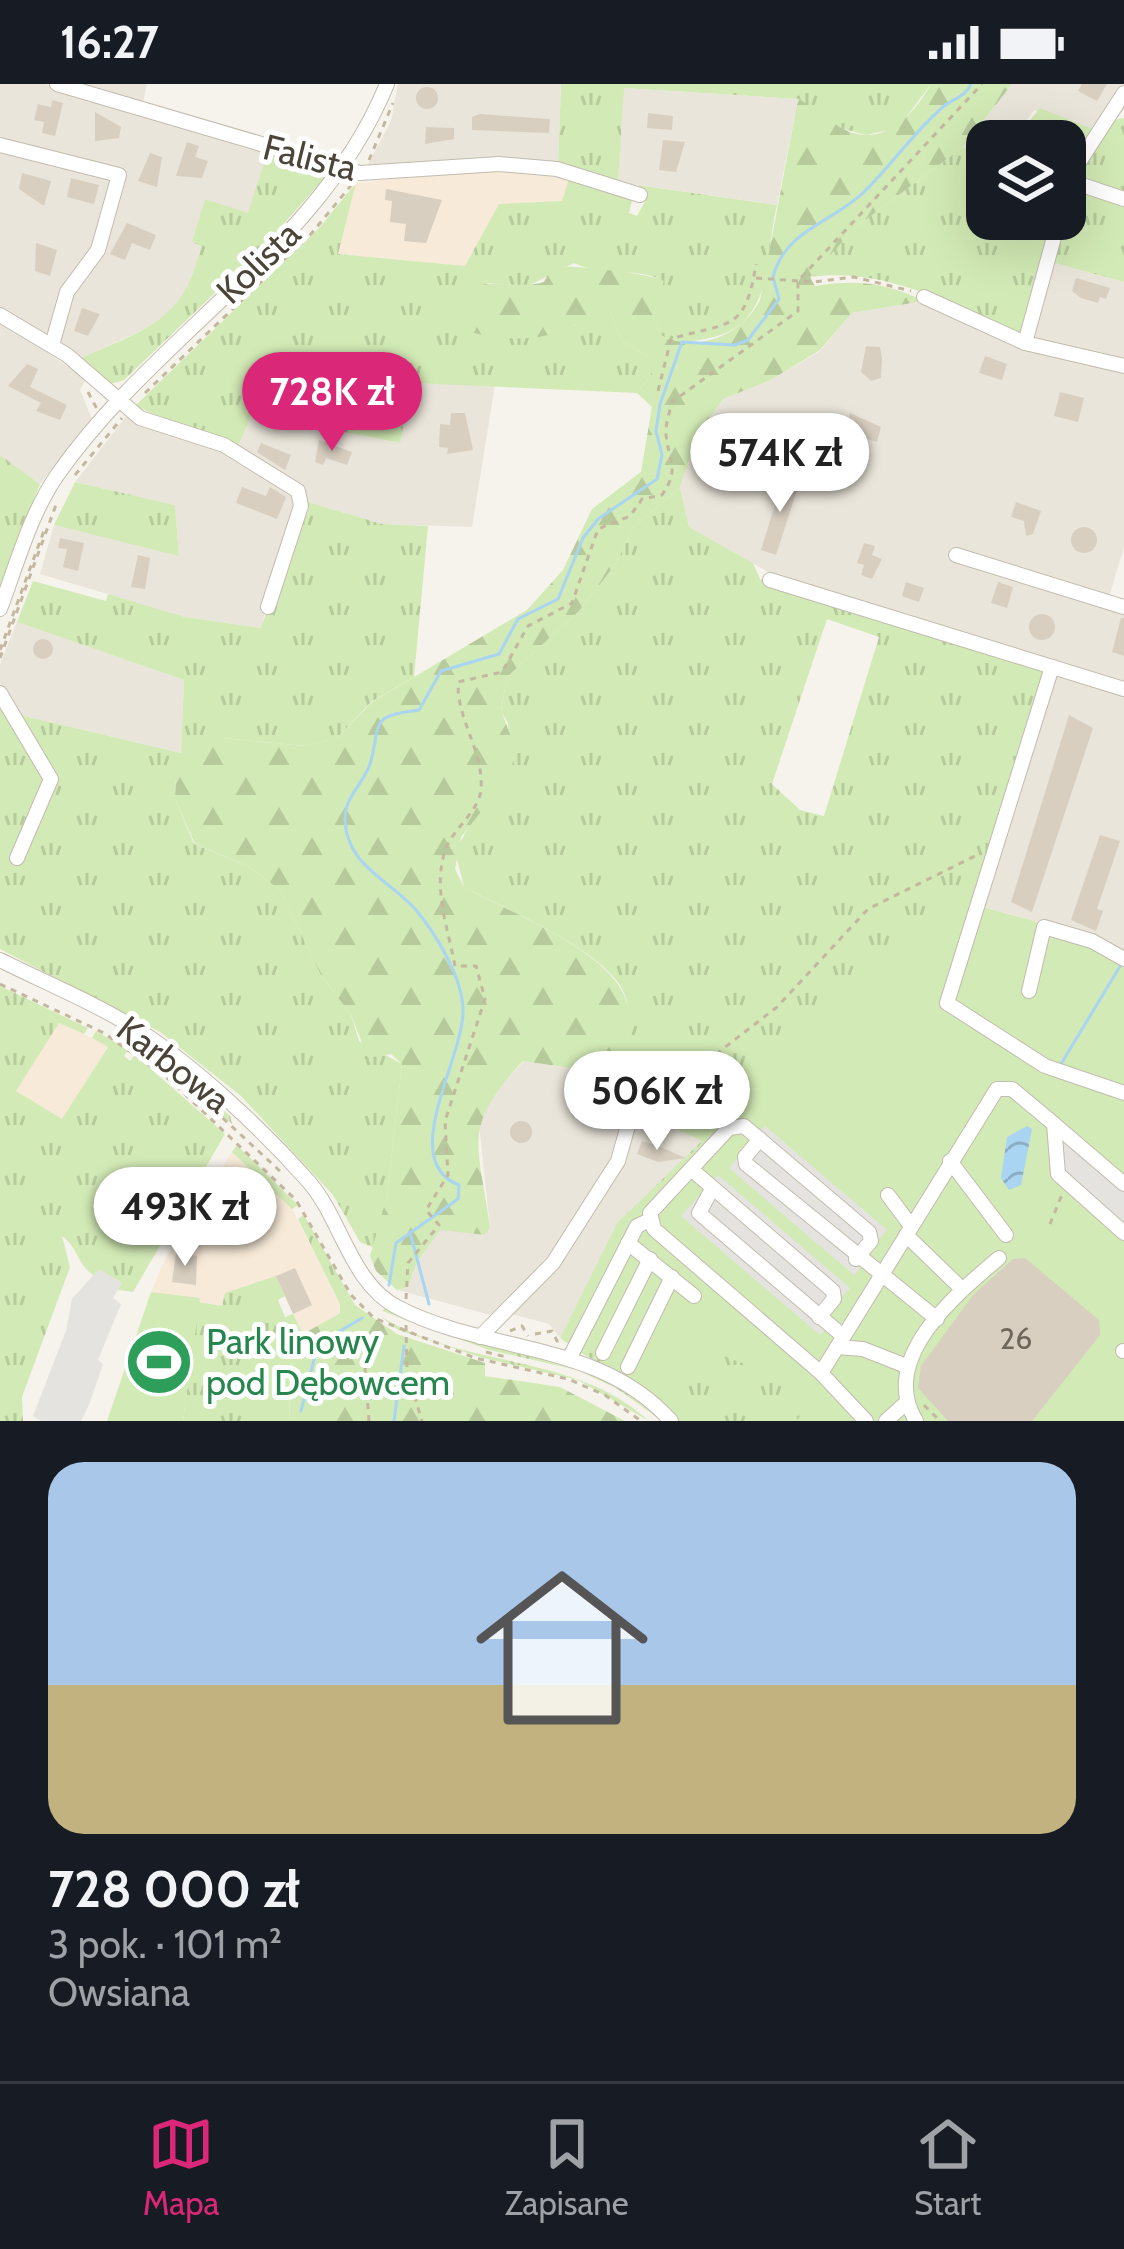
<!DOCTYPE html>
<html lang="pl">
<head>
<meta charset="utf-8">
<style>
  :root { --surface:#171b24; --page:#242831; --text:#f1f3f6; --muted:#9ea1a6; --line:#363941; --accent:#db2777 }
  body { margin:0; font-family:Cabin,sans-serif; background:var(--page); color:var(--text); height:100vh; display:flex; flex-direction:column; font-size:45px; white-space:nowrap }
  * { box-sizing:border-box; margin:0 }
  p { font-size:39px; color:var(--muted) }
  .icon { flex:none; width:66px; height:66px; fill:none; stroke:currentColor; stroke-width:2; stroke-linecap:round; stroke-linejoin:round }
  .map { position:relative; height:1337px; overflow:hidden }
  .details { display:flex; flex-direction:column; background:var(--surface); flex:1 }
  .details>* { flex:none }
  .tools { position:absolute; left:966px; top:36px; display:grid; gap:24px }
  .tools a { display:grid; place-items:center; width:120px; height:120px; border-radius:24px; background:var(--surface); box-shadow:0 12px 48px #0002; font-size:60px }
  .price { position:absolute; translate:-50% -102px; padding:0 27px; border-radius:42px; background:#fff; color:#222; font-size:39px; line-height:78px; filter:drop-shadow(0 3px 6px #0008) }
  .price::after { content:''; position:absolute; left:50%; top:72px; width:36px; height:27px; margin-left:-18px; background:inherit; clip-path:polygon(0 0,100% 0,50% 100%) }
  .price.current { background:var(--accent); color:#fff }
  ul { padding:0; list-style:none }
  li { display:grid; align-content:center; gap:24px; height:636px; padding:0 48px }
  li+li { border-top:3px solid var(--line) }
  li span { display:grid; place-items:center; height:372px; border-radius:36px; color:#555 }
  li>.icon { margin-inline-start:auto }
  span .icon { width:216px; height:216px; fill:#fffc; stroke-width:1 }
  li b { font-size:51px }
  .status { display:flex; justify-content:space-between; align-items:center; height:84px; padding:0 60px; background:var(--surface); direction:ltr }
  .status svg { height:33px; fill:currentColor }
  .tabs { display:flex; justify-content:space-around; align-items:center; height:168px; border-top:3px solid var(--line); background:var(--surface); font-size:33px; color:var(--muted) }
  .tabs a { display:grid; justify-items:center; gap:6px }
  .tabs .current { color:var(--accent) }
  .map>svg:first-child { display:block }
  .residential { fill:#eae5da }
  .commercial { fill:#f7ead8 }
  .grass { fill:url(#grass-tufts); fill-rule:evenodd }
  .forest { fill:url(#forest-firs) }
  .pitch { fill:#d2eab5 }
  .parking { fill:#e5e3e0 }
  .water { fill:url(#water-waves) }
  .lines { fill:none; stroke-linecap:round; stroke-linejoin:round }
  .stream { stroke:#a9d4f2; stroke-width:3 }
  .building { fill:#d8cfc1 }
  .minor-casing { stroke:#c2bbae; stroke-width:16 }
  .path { stroke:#c4b79f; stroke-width:3; stroke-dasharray:6 6; stroke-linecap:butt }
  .minor { stroke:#fff; stroke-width:14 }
  .labels { text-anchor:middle; stroke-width:10; stroke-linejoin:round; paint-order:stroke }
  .number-label { font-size:30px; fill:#6e675b }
  .street-label { font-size:36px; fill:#4b4439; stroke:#fff }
  .leisure-label { font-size:36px; fill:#27864d; stroke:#fff; text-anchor:start }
</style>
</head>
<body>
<div class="status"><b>16:27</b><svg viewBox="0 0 49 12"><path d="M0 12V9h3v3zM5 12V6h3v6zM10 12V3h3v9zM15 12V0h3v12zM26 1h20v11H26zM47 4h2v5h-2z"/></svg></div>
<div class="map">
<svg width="1124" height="1337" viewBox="0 0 1124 1337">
  <defs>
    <pattern id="grass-tufts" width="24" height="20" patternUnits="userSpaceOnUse" patternTransform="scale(3)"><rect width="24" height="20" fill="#d2eab5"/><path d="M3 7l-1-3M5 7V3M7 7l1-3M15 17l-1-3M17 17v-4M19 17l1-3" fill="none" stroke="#b6ca9c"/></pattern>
    <pattern id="forest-firs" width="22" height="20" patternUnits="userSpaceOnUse" patternTransform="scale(3)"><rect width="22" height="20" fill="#d2eab5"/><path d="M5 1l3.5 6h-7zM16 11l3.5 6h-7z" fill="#b6ca9c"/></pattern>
    <pattern id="water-waves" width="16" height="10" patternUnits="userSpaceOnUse" patternTransform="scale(3)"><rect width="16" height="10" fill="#a9d4f2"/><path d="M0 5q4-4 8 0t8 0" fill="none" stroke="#8caec5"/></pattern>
  </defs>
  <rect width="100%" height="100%" fill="#f6f3ec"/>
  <!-- residential -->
  <g class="residential">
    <polygon points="0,0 45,0 143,24 268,66 248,130 205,115 193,158 201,161 192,200 165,236 79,275 0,228"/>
    <polygon points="70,0 147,0 143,18"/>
    <polygon points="398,0 561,0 558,81 366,84 391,37"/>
    <polygon points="1012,0 1122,0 1095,46 1034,26 1013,57 987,57 987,68 963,63"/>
    <polygon points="623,4 798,15 777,121 618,98"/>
    <polygon points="1051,178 1124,198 1124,279 1033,257"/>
    <polygon points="924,217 1124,285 1124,463 1108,516 1124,526 1124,601 773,491 689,443 680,403 698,350 723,315 771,296 820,267 852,229"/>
    <polygon points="0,236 86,295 80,306 92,335 40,400 0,371"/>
    <polygon points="411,299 495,301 472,443 382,440 304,417 302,404 237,365 252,330 399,359"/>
    <polygon points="128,330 224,364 291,406 297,417 271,493 262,544 185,533 40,490 54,441 179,471 175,421 75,398"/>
    <polygon points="17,538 184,596 181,669 16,630 0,599 0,580"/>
    <polygon points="1057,588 1124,608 1124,870 1093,854 978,821"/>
    <polygon points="524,977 625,992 618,1032 652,1034 703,1057 617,1139 560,1254 549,1240 497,1226 491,1231 397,1206 408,1203 417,1178 440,1145 484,1151 490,1144 479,1039 487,1016"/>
  </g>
  <!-- commercial -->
  <g class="commercial">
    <polygon points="499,83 570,92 563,117 499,121 466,182 337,170 356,99"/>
    <polygon points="59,938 108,962 62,1036 15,1006"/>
    <polygon points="232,1068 290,1121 340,1220 340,1233 303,1250 276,1193 235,1209 223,1222 151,1208 166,1173"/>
  </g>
  <!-- grass -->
  <g class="grass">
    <polygon points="561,0 931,0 898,44 866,51 840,44 798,15 624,4 618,98 558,81"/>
    <polygon points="1040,24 1095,46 1065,96 1065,57 1013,57"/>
    <polygon points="1124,34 1124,110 1076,94 1112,36"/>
    <path d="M963,63L987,68V135H1054L1022,251C952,221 887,183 809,193L856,143Z"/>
    <path d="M268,66L325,85L327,91L266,160L124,296L110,300L79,275C145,245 184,239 201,162L192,158L205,115L248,129Z"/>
    <path d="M570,92L633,112L629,129L637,132L648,112L638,101L777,121C764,173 775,241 709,254C690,258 680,260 662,252L653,232L663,198C648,183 600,193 574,179L528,202L486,199L574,242L595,226L610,228L622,257L651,274V291L637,309L412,299L400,359L252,330L237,365L135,322L319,144L356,99L338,170L465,182L499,120L562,117Z"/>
    <polygon points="1073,104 1124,117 1124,198 1051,178"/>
    <polygon points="0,371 40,400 0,502"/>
    <polygon points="75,398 175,421 179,472 54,441"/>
    <path d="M680,403L689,443L753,479L760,495L882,538L1044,583L1043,588L941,919L617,1139L702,1057L652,1034L617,1032C623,1002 635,939 625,911C610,868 505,825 464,803L455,767L476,730L511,690L508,639L501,627L507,593L579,527L615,481L633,444ZM827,535L879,553L824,732L800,726L772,700Z"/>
    <polygon points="304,417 382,440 428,442 414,593 371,618 337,654 305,662 222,654 176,692 175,715 194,760 248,782 280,806 321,891 351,931 359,957 402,980 387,1112 374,1164 360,1158 333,1111 241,1012 160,948 0,865 0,618 16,630 181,669 184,596 17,538 33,497 106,517 108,510 185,533 261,544 295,444 301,445 309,425"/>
    <path d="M0,902L88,944L84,950L59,939L16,1007L62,1035L108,963L92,954L96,947L128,966L124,972L130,977L135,971L225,1050L133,1208L118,1206L121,1198L99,1186L95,1192C78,1183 78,1163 62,1152L70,1183L22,1313L23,1337H0Z"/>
    <polygon points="145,958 230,1032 232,1040 142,961"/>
    <polygon points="237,1061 298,1121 292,1125 232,1068"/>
    <polygon points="304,1131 355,1221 340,1233 340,1220 298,1135"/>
    <polygon points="276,1192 285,1212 278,1216 285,1233 293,1230 303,1250 292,1265 289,1337 183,1337 199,1218 222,1222 225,1209"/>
    <polygon points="672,1200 858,1337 678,1337 639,1300 581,1269 579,1265 586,1267"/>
    <path d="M385,1224C447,1264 527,1258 593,1288C619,1300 641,1318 662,1337L616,1304L577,1286L489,1266L382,1227Z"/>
    <path d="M379,1231C462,1286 573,1267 649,1337L578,1296L483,1274L398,1246Z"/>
  </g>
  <!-- forest -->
  <g class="forest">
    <path d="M931,0H1012L963,63L856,143L810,193L815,202C855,195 888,199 924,217L852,229L820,266L771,296L723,315L698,350L680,403L633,444L615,481L579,527L507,593L501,626L515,664L511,690L461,753L455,785L464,803C509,828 614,868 627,919C634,943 628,968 625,992L523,977C460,1044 479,1059 490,1144L485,1151L440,1146L417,1178L408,1203L397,1206L376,1187L370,1172L387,1112L402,980L391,970L368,974L351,931L321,891L280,806L248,782L195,760L175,715L176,692L190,672L222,654L305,662L337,654L372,618L527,526L563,486L592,425L641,388L652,323L637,309L651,291V274L622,257L610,228C593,226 589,233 575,241C540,260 494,257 458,244L453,235L464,207C487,193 517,206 544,198L552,183C567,180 655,190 664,197L653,232L662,252C699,269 742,251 760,216L798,15C814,23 824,33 838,42C879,68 913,33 931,0Z"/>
    <polygon points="355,1221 397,1250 485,1279 485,1292 560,1303 625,1337 289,1337 292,1265 303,1250"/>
  </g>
  <!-- pitch -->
  <g class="pitch">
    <path d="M942,811L1093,854L1124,870V1337H797L815,1307L690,1259L678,1328C656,1307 634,1287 606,1274C590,1267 573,1265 560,1254L617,1139L691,1070Z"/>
    <polygon points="151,1208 200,1214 183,1337 107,1337"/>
  </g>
  <!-- parking -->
  <g class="parking">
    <polygon points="765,1042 887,1146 857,1181 860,1185 854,1191 729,1084"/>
    <polygon points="1059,1051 1124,1107 1124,1142 1062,1089"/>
    <polygon points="718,1091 850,1204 820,1239 826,1245 820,1251 681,1132"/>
    <polygon points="99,1185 122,1199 113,1214 121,1220 98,1276 103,1280 89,1321 81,1337 41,1337 33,1332 66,1247 72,1215"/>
  </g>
  <!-- water -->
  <polygon class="water" points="1027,1042 1032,1045 1021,1101 1009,1106 1001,1094 1007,1053"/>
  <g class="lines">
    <!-- stream -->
    <g class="stream">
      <polyline points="1061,980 1122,879"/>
      <polyline points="410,1148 429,1220"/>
      <path d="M389,1201L396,1159L458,1115L459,1101C396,1077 465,973 463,925C462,893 436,850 416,826C389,795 346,782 345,735C345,711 365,699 371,677C381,637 370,632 419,626L441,587L499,570L518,535L558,515L583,454L598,435L657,395L662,371L656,347L660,320L682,258L735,261L748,256L779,215L773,193C785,145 835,138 866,106C893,79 914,48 943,23C954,14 965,13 971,0"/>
      <polyline points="301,1327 318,1260 362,1234"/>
      <polyline points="394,1337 404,1262"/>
    </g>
  </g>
  <!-- building -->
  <g class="building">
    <polygon points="1082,0 1107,0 1097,17 1078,7"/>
    <circle cx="427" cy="14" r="11"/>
    <polygon points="52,16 63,19 55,52 42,49 44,38 34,36 38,20 51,23"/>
    <polygon points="95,28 121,43 119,54 95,57"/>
    <polygon points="648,29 673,32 672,46 647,44"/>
    <polygon points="480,30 550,35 549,49 472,46 472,33"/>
    <polygon points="426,43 454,44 454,55 425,60"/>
    <polygon points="663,56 685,58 676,88 659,86"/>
    <polygon points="187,58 199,62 195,73 208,77 202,94 176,92"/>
    <polygon points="150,69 162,73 157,103 138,97"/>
    <polygon points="22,89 51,97 44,122 19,105"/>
    <polygon points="71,94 99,101 94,120 67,113"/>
    <polygon points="386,105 442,116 426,159 404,157 406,140 390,138 392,117 385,116"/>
    <polygon points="127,139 156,151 150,166 132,159 125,176 110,170"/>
    <polygon points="36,159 57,166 50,192 35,187"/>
    <polygon points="1076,194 1110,204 1106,215 1100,213 1098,219 1081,214 1072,207"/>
    <polygon points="82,224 100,230 88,252 74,247"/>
    <polygon points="866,262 880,263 882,274 881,294 871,297 861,288"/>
    <polygon points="985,272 1007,280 1002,296 979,289"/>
    <polygon points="27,280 38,285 30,303 67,321 60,336 36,327 41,319 8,302"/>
    <polygon points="1060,308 1084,314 1078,338 1054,332"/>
    <polygon points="451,329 465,329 473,366 447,370 448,364 439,363 440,340 450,341"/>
    <polygon points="850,329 881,343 877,358 867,355 865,363 843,357"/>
    <polygon points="319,356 352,368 347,381 326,374 323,381 315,378"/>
    <polygon points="261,359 291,371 285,386 257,368"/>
    <polygon points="784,392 800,397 776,471 761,466"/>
    <polygon points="242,403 266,412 270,403 286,413 277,435 236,419"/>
    <polygon points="1016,418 1041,427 1033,450 1026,452 1024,437 1011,433"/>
    <circle cx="1084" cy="456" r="13"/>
    <polygon points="60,454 84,459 78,487 63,483 67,465 58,464"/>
    <polygon points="864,459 875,462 872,471 882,475 872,495 861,491 864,481 857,479"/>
    <polygon points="138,471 150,474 145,505 131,503"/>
    <polygon points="906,498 924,504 919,518 902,512"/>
    <polygon points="998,498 1013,503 1007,524 991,519"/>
    <circle cx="1042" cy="543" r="13"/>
    <polygon points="1121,534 1124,534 1124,572 1112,568"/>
    <circle cx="43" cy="565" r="10"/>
    <polygon points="1069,631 1093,644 1032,828 1011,818"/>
    <polygon points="1100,751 1120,757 1097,825 1103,827 1096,847 1071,836"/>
    <circle cx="521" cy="1048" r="11"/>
    <polygon points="642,1057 658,1062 686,1074 658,1078 637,1070"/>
    <polygon points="176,1169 197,1172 196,1201 172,1198"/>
    <polygon points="1025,1174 1099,1236 1100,1251 1032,1337 948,1337 918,1304 921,1282 974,1210 1013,1175"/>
    <polygon points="295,1184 312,1221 293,1230 276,1192"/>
  </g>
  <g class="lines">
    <defs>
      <g id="minor">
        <polyline points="57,0 360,89 499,80 557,85 640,111"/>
        <polyline points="0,61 119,91 98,166 67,208 52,261"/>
        <polyline points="1070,97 1124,115"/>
        <polyline points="1065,114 1076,83 1124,9"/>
        <polyline points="924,213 1025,259 1124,282"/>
        <polyline points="0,231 67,271 140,334 224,361 298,407 301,422 268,523"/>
        <polyline points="1025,259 1059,135"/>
        <polyline points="956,471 1124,523"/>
        <polyline points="770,496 1124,605"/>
        <path d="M0,525C17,480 30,430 58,390C157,249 321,162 387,0"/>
        <polyline points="1052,583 947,919 1045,982 1124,1009"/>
        <polyline points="0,609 51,695 17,774"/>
        <path d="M0,876C46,899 95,919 138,946C195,982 264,1047 309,1098C341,1135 351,1199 397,1223C487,1270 599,1256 671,1337"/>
        <polyline points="1029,907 1044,843 1092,857 1124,875"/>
        <polyline points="1054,1040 1124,1100"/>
        <polyline points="760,1055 745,1073 746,1080 937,1235"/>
        <polyline points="950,1077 1006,1151"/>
        <polyline points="691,1085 833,1207 834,1215 819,1233"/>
        <polyline points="712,1105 699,1129 843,1252"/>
        <polyline points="888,1111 911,1142"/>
        <polyline points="906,1151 962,1205"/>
        <polyline points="628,1159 694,1212"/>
        <polyline points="856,1175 871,1157 869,1148 744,1042 729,1044 650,1129 654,1145 821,1289 866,1337"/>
        <polyline points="480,1253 553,1179 618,1077 629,1038"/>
        <polyline points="837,1263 863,1265 906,1282"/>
        <polyline points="1123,1267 1124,1267"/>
        <polyline points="603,1269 650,1175"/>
        <polyline points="570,1273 637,1142 650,1136"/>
        <polyline points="628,1283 672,1193"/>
        <polyline points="821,1289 997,1005 1012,1005 1054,1040 1058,1090 1124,1149"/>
        <polyline points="886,1337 907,1318"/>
        <path d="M916,1337C878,1275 955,1211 999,1174"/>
      </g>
    </defs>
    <!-- minor casing -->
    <use href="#minor" class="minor-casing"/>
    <!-- path -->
    <g class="path">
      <polyline points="369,76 393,19"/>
      <polyline points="756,194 814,198 854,193 911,207"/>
      <path d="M658,307L671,255C729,237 745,250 756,180"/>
      <polyline points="88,308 97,325"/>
      <polyline points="145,309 311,150 353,99"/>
      <polyline points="75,391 122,334"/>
      <polyline points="0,566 45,444"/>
      <polyline points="0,574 57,418"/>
      <polyline points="0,900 104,949 171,997 296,1116 351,1211 374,1234 475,1274 568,1295 605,1311 641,1337"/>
      <polyline points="170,985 282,1089"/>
      <polyline points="640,1029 777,923 868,825 981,769"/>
      <polyline points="1050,1140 1063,1108"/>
      <path d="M406,1215L408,1179L439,1141L426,1126L448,1091L445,1037L485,915L476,882H455C448,844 431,800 447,762C455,744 479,726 481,706C484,667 457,637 458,598L502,588L528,542L572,519L598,445L630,432L642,415L662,411C681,383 668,377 666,350C665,341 670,327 672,318L798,227V197L982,0"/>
      <polyline points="406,1241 407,1287 422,1337"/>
      <polyline points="510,1247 522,1242 528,1252"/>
      <polyline points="535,1250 552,1247 557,1257 563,1256"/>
      <polyline points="486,1268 506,1273"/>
      <polyline points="924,1321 940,1337"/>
      <polyline points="369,1337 365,1285 383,1242"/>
    </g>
    <!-- minor -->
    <use href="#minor" class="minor"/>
  </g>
  <!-- icons -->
  <defs>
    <symbol id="stadium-disc" viewBox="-11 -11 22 22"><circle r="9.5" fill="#2e9e5b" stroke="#fff"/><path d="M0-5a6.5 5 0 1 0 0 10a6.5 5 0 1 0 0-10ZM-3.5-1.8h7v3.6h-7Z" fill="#fff"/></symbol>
  </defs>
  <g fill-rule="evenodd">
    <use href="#stadium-disc" x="121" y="1240" width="76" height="76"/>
  </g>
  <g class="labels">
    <!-- number labels -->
    <g class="number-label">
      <text x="1016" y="1265">26</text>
    </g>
    <!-- street labels -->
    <g class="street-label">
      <text transform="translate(310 73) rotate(14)" y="13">Falista</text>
      <text transform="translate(258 178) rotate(-44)" y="13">Kolista</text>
      <text transform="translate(174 980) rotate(38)" y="13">Karbowa</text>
    </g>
    <!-- leisure labels -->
    <g class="leisure-label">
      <text x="206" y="1270">Park linowy<tspan x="206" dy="41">pod Dębowcem</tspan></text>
    </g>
  </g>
</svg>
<div class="tools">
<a><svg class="icon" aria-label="layers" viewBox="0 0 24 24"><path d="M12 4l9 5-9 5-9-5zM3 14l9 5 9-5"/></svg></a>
</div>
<b class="price current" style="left:332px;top:370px">728K zł</b>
<b class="price" style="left:780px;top:431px">574K zł</b>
<b class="price" style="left:657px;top:1069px">506K zł</b>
<b class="price" style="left:185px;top:1185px">493K zł</b>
</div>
<section class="details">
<ul>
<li><span style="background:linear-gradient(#a9c7e8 60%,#c2b280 0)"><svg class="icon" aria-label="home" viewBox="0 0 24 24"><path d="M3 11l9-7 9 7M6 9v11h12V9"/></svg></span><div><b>728 000 zł</b><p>3 pok. · 101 m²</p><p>Owsiana</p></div></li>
</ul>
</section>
<nav class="tabs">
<a class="current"><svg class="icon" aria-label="map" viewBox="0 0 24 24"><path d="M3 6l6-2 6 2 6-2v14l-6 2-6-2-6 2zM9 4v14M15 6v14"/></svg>Mapa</a>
<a><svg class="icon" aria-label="saved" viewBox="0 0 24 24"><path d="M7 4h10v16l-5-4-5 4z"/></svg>Zapisane</a>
<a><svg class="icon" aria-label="home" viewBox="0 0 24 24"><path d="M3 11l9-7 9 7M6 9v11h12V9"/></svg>Start</a>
</nav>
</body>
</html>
